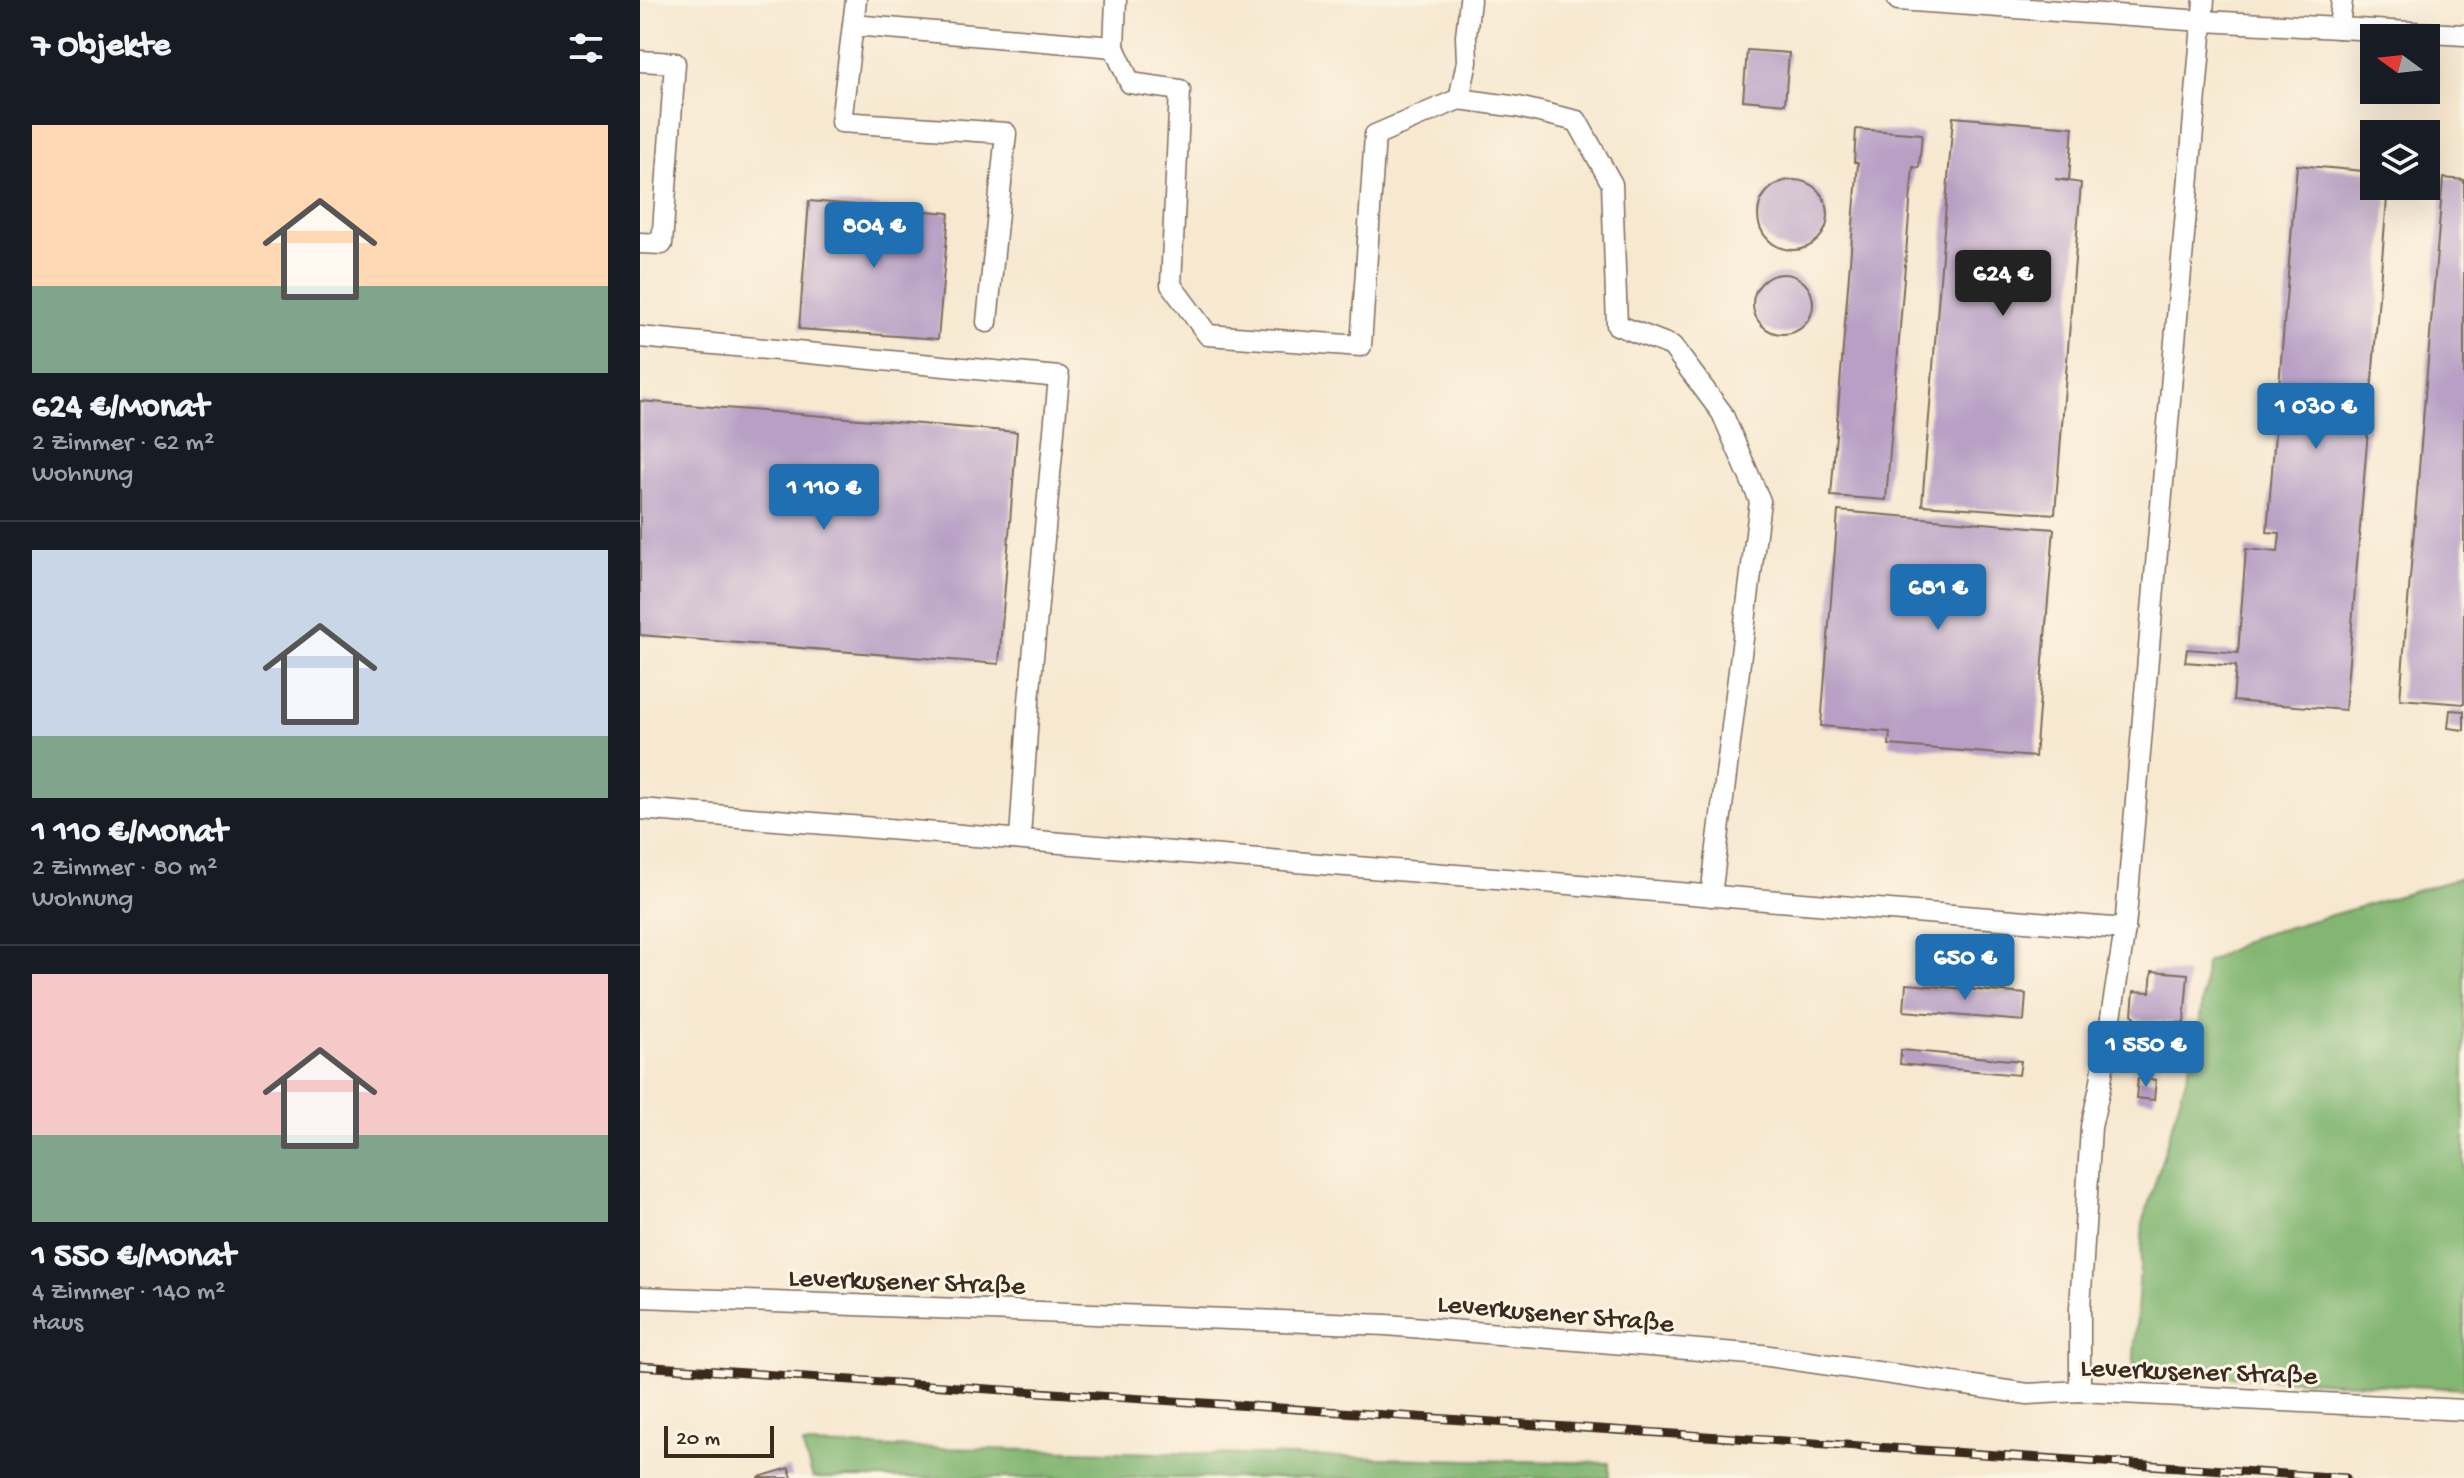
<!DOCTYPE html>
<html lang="de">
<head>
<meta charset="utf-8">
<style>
  :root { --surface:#171b24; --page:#20242c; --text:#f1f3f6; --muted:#9ea1a6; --line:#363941; --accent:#1f6fb2 }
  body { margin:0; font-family:"Gochi Hand",sans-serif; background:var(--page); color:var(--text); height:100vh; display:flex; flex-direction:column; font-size:30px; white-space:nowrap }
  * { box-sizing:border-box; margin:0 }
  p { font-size:26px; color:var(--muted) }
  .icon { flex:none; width:44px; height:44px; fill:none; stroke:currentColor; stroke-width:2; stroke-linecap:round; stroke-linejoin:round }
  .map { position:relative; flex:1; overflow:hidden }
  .side { display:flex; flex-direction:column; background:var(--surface); width:640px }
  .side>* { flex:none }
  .needle { width:52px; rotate:285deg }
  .controls { position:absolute; left:1720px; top:24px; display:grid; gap:16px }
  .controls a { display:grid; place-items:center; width:80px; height:80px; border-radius:0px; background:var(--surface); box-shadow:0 8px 32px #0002; font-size:40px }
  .scale { position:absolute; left:24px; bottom:20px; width:110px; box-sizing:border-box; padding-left:8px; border:4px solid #3b2a1e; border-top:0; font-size:22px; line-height:28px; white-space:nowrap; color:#3b2a1e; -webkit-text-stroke:6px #fcf5e5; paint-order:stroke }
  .price { position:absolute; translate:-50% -68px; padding:0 18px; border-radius:8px; background:var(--accent); color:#fff; font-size:26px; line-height:52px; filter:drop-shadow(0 2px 4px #0008) }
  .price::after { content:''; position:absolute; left:50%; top:48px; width:24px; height:18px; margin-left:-12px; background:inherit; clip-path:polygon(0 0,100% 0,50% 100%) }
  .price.active { background:#222; color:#fff }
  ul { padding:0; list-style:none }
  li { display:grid; align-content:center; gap:16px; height:424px; padding:0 32px }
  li+li { border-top:2px solid var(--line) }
  li span { display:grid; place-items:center; height:248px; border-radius:0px; color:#555 }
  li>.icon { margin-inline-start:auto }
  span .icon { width:144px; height:144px; fill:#fffc; stroke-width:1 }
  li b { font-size:34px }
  h2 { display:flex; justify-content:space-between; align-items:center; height:96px; padding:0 32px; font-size:34px }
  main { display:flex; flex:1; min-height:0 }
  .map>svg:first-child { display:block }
  .forest { fill:#82b672; stroke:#5e7048; stroke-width:2 }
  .building { fill:#b79fc5 }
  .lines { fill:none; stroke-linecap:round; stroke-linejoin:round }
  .service-casing { stroke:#7d6c5c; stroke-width:23 }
  .service { stroke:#fff; stroke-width:20 }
  .rail-casing { stroke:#3b2a1e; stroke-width:9 }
  .rail { stroke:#fcf5e5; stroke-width:6; stroke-dasharray:18; stroke-linecap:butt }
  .labels { text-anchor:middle; stroke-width:6; stroke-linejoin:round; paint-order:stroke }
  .street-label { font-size:28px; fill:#3b2a1e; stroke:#fcf5e5 }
</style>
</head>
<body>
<main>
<section class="side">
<h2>7 Objekte<svg class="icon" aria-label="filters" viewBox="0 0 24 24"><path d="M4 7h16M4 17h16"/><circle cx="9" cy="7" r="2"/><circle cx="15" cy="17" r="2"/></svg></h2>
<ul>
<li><span style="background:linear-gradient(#ffd9b3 65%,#7fa58c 0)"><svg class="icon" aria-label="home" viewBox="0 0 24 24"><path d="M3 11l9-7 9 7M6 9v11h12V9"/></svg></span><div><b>624 €/Monat</b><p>2 Zimmer · 62 m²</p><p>Wohnung</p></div></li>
<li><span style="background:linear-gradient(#c9d6e8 75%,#7fa58c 0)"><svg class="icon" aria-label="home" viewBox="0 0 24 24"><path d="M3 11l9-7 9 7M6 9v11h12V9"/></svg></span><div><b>1 110 €/Monat</b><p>2 Zimmer · 80 m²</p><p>Wohnung</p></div></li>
<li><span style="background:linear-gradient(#f6c9c9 65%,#7fa58c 0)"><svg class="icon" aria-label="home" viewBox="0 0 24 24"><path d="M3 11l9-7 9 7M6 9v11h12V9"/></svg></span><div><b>1 550 €/Monat</b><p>4 Zimmer · 140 m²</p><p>Haus</p></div></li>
</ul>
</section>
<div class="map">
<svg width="1824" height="1478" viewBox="0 0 1824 1478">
  <rect width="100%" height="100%" fill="#fcf5e5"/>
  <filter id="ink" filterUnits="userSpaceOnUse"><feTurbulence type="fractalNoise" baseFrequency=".0125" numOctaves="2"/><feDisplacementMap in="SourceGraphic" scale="16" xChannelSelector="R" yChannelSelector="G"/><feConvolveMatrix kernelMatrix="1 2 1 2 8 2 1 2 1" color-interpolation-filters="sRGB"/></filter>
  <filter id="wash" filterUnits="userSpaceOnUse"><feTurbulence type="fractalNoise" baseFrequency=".006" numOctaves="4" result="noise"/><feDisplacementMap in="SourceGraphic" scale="32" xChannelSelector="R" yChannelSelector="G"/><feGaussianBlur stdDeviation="1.8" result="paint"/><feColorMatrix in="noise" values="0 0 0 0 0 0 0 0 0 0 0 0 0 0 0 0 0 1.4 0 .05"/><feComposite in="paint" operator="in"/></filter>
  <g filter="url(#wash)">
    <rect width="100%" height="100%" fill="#f7e8d0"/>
    <!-- forest -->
    <g class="forest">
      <polygon points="1824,877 1824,1389 1493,1371 1503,1223 1558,1038 1566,963 1611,938"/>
      <polygon points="162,1445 969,1463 969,1478 173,1478"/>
    </g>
    <g id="blocks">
      <!-- building -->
      <g class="building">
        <polygon points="1107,50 1149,53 1145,104 1103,100"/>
        <polygon points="1313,117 1433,127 1429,180 1415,179 1441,183 1415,514 1282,505"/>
        <polygon points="1216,129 1282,134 1279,168 1273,167 1246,500 1191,496 1218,163 1214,162"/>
        <polygon points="1657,165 1734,172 1734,186 1748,186 1705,710 1593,701 1596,666 1545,662 1547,649 1598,653 1606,549 1638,552 1640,533 1627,532"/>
        <polygon points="1803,178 1824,180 1824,704 1760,699"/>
        <circle cx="1153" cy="215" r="35"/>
        <polygon points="169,201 309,213 298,339 159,329"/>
        <circle cx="1143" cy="304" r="30"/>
        <polygon points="0,401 377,432 359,664 0,635"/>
        <polygon points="1198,511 1414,529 1395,757 1249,745 1250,732 1181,726"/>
        <polygon points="1810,710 1824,711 1824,730 1808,728"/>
        <polygon points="1512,971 1548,974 1544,1023 1497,1019 1492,1014 1494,991 1510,992"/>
        <polygon points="1266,984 1386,994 1384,1021 1264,1011"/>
        <polygon points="1261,1050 1381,1061 1379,1075 1260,1064"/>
        <polygon points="1498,1078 1516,1080 1514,1100 1496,1098"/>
        <polygon points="149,1468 152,1478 119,1478 119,1477"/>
      </g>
    </g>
  </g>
  <g filter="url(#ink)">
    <use href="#blocks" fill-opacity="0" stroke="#7d6c5c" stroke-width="2"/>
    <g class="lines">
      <defs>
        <g id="service">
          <polyline points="216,0 201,122 366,133 347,322"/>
          <polyline points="1258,0 1563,21 1699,28 1702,0"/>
          <polyline points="213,25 474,47 476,0"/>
          <polyline points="1699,28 1824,35"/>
          <polyline points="474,47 490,83 540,90 531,285 568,335 721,346 735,135 819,99 827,62 826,36 830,0"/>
          <polyline points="0,61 35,63 22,244 0,243"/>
          <polyline points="819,99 878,107 937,121 972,184 977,325 1032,346 1082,413 1120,501 1071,896"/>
          <polyline points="0,337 419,377 389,701 380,838"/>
          <polyline points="0,809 1485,929"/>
          <polyline points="0,1297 746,1325 1122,1355 1388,1394 1440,1391 1824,1410"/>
          <polyline points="1440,1391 1440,1308 1451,1127 1460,1087 1485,929 1564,0"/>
        </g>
      </defs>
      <!-- service casing -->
      <use href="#service" class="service-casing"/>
      <!-- service -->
      <use href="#service" class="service"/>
      <defs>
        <polyline id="rail" points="0,1366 1706,1478"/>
      </defs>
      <!-- rail casing -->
      <use href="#rail" class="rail-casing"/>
      <!-- rail -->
      <use href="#rail" class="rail"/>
    </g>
  </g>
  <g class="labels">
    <!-- street labels -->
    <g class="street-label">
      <text transform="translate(267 1279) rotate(2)" y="10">Leverkusener Straße</text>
      <text transform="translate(916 1311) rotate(5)" y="10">Leverkusener Straße</text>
      <text transform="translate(1559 1369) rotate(2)" y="10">Leverkusener Straße</text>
    </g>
  </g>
</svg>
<div class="controls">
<a><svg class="needle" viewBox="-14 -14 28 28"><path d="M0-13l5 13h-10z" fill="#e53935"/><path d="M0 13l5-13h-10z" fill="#9ea1a6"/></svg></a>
<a><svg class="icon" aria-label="layers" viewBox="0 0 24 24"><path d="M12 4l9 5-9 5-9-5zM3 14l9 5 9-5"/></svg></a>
</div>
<div class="scale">20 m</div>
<b class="price" style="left:234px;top:270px">804 €</b>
<b class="price active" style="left:1363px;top:318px">624 €</b>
<b class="price" style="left:1676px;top:451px">1 030 €</b>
<b class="price" style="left:184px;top:532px">1 110 €</b>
<b class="price" style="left:1298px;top:632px">681 €</b>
<b class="price" style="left:1325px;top:1002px">650 €</b>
<b class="price" style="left:1506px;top:1089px">1 550 €</b>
</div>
</main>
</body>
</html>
